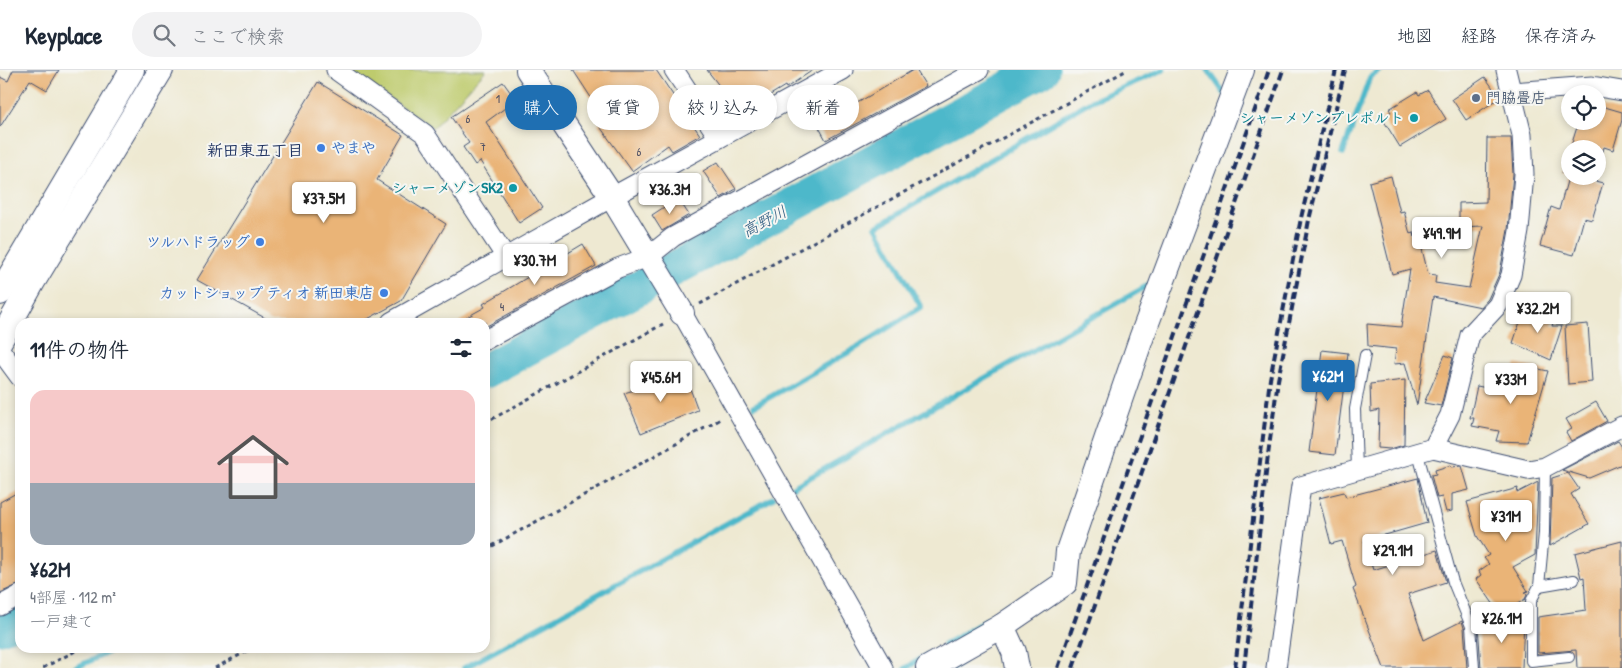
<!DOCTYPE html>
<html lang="ja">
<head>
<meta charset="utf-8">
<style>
  :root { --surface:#fff; --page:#f2f2f3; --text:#1f2937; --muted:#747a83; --line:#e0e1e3; --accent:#1f6fb2 }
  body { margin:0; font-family:"Patrick Hand","Klee One",sans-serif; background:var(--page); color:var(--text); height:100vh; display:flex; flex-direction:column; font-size:19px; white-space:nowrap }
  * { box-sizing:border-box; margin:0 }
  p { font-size:16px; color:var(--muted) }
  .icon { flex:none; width:28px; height:28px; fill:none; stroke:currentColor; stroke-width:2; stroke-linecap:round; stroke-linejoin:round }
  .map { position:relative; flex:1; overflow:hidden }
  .panel { position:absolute; left:15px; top:248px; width:475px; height:335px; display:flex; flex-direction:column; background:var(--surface); border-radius:15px; box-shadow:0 2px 8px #0003 }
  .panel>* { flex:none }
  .banner { position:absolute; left:505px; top:15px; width:475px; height:45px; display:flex; gap:10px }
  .tools { position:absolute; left:1561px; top:15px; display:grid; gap:10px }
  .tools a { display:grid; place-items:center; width:45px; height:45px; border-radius:50%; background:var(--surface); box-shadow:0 2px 8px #0003; font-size:25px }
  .price { position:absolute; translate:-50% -42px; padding:0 11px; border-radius:5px; background:#fff; color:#222; font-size:16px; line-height:32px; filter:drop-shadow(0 1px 2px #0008) }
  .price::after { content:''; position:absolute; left:50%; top:30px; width:15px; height:11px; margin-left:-8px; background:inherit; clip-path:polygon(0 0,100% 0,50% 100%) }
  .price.on { background:var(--accent); color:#fff }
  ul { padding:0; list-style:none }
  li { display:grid; align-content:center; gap:10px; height:265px; padding:0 15px }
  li+li { border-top:1px solid var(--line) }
  li span { display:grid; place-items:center; height:155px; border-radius:15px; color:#555 }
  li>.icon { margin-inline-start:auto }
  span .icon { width:90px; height:90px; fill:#fffc; stroke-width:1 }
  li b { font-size:21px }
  h2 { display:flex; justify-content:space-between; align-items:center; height:60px; padding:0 15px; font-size:21px }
  .tag { padding:0 18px; border-radius:22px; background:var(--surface); box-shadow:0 2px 8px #0003; font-size:18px; line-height:45px }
  .tag.on { background:var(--accent); color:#fff }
  header { display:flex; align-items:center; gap:30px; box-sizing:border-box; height:70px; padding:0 25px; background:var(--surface); border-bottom:1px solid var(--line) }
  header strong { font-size:24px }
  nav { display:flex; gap:28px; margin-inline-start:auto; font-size:18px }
  .search { width:350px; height:45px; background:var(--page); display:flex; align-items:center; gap:12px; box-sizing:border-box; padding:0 18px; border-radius:28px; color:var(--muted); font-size:19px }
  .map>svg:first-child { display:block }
  .green { fill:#becb6d; stroke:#6c7d66 }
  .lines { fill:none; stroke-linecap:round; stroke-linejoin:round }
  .stream { stroke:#4db8ca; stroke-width:5.5 }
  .river { stroke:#4db8ca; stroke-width:35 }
  .building { fill:#eab477 }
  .service-casing { stroke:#3b4b6f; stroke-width:12 }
  .minor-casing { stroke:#3b4b6f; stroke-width:21 }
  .tertiary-casing { stroke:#3b4b6f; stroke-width:26 }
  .path { stroke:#3b4b6f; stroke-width:3; stroke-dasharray:4 4; stroke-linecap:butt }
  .service { stroke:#fff; stroke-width:10 }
  .minor { stroke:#fff; stroke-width:19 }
  .tertiary { stroke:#fff; stroke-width:24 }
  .rail { stroke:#1b2f5e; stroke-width:4; stroke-dasharray:8 4; stroke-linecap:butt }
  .service-dot { fill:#5c6f8a; stroke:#f6f6f2; stroke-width:2 }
  .culture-dot { fill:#0f9aa8; stroke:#f6f6f2; stroke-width:2 }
  .shop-dot { fill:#3f7fe0; stroke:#f6f6f2; stroke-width:2 }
  .labels { text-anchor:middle; stroke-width:4; stroke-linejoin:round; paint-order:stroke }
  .number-label { font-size:12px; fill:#4f5064 }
  .service-label { font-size:15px; font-weight:bold; fill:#4e5e75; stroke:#f6f6f2; text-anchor:start }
  .culture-label { font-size:15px; font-weight:bold; fill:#0d838f; stroke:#f6f6f2; text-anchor:end }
  .shop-label { font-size:15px; font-weight:bold; fill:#366cbe; stroke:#f6f6f2; text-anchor:end }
  .neighbourhood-label { font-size:16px; font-weight:bold; fill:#1b2f5e; stroke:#f6f6f2 }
  .water-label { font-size:16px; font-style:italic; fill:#2a587e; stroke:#f6f6f2 }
</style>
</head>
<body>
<header>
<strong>Keyplace</strong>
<div class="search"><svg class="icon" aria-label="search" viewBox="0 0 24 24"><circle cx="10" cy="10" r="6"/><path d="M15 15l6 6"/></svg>ここで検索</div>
<nav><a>地図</a><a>経路</a><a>保存済み</a></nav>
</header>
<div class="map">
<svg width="1622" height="598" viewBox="0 0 1622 598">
  <rect width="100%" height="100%" fill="#f6f6f2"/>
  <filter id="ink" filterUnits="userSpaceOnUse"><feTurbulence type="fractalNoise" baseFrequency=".02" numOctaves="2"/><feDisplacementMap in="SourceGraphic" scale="10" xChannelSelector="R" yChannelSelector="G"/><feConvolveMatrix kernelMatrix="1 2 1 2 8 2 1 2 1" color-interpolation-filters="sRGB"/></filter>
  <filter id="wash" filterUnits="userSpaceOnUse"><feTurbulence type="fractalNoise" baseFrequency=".0096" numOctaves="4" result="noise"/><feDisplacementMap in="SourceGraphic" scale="20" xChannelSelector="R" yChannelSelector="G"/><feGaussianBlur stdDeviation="1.12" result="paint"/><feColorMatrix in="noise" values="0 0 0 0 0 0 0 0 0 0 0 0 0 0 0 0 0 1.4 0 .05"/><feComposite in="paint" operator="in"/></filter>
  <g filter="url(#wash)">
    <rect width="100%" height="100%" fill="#eee9d2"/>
    <!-- green -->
    <polygon class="green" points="348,0 486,0 433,58"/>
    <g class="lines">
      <!-- stream -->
      <g class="stream">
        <polyline points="1208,0 1224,23"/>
        <polyline points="1343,83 1370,7 1381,0"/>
        <polyline points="754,336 858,277 921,237 876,157 1089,32 1163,0"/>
        <polyline points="793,417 1154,212"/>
        <polyline points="944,575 1011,536"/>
        <polyline points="75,598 117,578"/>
        <polyline points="464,598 773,428"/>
        <polyline points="906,598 927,585"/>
        <polyline points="953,598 963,591"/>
      </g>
      <!-- river -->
      <g class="river">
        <polyline points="485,301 1042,0"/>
        <polyline points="0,557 20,548"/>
      </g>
    </g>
    <g id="blocks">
      <!-- building -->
      <g class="building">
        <polygon points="13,0 59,0 47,20 30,10 0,57 0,7 8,11"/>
        <polygon points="573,0 656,0 700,65 672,81 668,75 632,101 598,54 605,49"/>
        <polygon points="707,0 813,0 786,18 785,16 726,52 712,30 724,22"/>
        <polygon points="913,0 916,0 926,16 826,70 816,52 840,39 842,42"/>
        <polygon points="1485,7 1500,28 1466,50 1452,29"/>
        <polygon points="318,12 403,65 377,110 446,154 401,231 362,252 272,252 197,210"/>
        <polygon points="503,12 516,30 486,52 542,138 519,153 480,91 475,95 463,77 469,73 451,47"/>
        <polygon points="1428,20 1446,49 1400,77 1382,48 1391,42 1389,39 1417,22 1419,25"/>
        <polygon points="1598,35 1622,42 1622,50 1613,80 1604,77 1598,101 1598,79 1570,79 1579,51 1598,51"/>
        <polygon points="1487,68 1511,68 1513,104 1508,160 1500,202 1488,229 1481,237 1433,227 1417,335 1405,293 1394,294 1396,279 1368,276 1367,254 1401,257 1410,199 1392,204 1369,112 1391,106 1400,142 1404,141 1410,164 1414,163 1415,167 1417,158 1428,204 1436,205 1435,213 1469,218 1483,156 1459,157 1459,133 1486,132"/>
        <polygon points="1570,79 1570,106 1596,106 1595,111 1603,113 1592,150 1584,148 1574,185 1540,176 1551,137 1559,140 1569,104 1562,103"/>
        <polygon points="718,92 736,119 721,128 703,101"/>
        <polygon points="678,128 689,145 662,161 652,145"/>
        <polygon points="583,174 596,196 485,257 485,252 458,252 485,237 483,234"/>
        <polygon points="1524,240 1554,249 1552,256 1562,256 1551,290 1513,273"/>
        <polygon points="1588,254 1592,312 1568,314 1565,256"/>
        <polygon points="1322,280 1348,283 1335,385 1309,382"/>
        <polygon points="1445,285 1453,288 1441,336 1424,333"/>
        <polygon points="1516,294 1548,301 1527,372 1496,371 1499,361 1472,356 1474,348 1470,348 1477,316 1507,322"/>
        <polygon points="685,305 698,340 641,363 624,323"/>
        <polygon points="1405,310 1404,375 1390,379 1378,378 1379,340 1371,342 1370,314"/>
        <polygon points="1596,332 1607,351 1571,371 1566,362 1572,359 1566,349"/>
        <polygon points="1618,371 1622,377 1622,394 1589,408 1562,400"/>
        <polygon points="1451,395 1451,397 1462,396 1469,420 1452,424 1452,441 1446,442 1442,427 1437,428 1431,405 1436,404 1435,400"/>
        <polygon points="1568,403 1579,419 1571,424 1589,454 1550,476 1552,408"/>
        <polygon points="1418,408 1427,453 1364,471 1373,500 1437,480 1446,512 1408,524 1424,570 1462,551 1464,558 1467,598 1384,598 1353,519 1356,517 1342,471 1331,474 1319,428 1344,422 1346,427"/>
        <polygon points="1538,412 1535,485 1513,497 1528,521 1525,522 1527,525 1525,529 1501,545 1476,509 1481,505 1479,501 1489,494 1484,488 1489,485 1477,466 1467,432 1518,418 1517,423"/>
        <polygon points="20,421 20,514 0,523 0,432"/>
        <polygon points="1622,471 1622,598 1577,598 1576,580 1538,583 1538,547 1586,540 1584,507 1581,508 1575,483"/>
        <polygon points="1524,549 1522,598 1481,598 1478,554"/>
      </g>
    </g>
  </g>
  <g filter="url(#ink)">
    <use href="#blocks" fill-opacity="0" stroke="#3b4b6f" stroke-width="1"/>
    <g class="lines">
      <defs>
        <g id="service">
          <polyline points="1418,384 1453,512 1471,556 1474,598"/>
          <polyline points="1545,397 1544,463 1539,516 1531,531 1531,591 1569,587"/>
          <polyline points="1357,400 1355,339 1365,285"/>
          <polyline points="1539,516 1574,510"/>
        </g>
        <g id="minor">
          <polyline points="336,0 425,64 506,187"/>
          <polyline points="674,0 719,68"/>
          <polyline points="1511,22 1592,16 1622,21"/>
          <polyline points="682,243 883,598"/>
          <polyline points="391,252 612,127 843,0"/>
          <polyline points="485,270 618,198 648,187 673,167 979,0"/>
          <polyline points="0,280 20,307"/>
          <polyline points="1433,378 1528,400 1545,397 1622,356"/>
          <polyline points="0,536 20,525"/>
          <polyline points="1276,598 1301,416 1433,378 1450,345 1470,265 1498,235 1511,205 1519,161 1524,104 1522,65 1506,0"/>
        </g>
        <g id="tertiary">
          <polyline points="528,0 612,127 682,243"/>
          <polyline points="0,223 132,0"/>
          <polyline points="0,271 34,210 161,0"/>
          <polyline points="1002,556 1065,513 1068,481 1142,266 1242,0"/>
          <polyline points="928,598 1002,556 1014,582 1017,598"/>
        </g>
      </defs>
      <!-- service casing -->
      <use href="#service" class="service-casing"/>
      <!-- minor casing -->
      <use href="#minor" class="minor-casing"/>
      <!-- tertiary casing -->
      <use href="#tertiary" class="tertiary-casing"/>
      <!-- path -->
      <g class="path">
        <polyline points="700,234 1127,0"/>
        <polyline points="485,353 663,254"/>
        <polyline points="485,480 721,349"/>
        <polyline points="43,598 81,578"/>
        <polyline points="215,598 253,578"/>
      </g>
      <!-- service -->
      <use href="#service" class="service"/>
      <!-- minor -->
      <use href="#minor" class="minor"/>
      <!-- tertiary -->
      <use href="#tertiary" class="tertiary"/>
      <!-- rail -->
      <g class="rail">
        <polyline points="1058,598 1269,0"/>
        <polyline points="1073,598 1283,0"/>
        <polyline points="1235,598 1270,309 1301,148 1336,0"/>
        <polyline points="1244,598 1268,385 1278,310 1309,150 1345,0"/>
      </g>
    </g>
  </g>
  <!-- markers -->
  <circle class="service-dot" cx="1476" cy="28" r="5"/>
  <g class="culture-dot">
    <circle cx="1414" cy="48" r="5"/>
    <circle cx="513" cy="118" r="5"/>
  </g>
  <g class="shop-dot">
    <circle cx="321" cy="78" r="5"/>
    <circle cx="260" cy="172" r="5"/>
    <circle cx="384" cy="223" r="5"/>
  </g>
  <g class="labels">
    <!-- number labels -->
    <g class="number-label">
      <text x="498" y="33">1</text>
      <text x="468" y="53">6</text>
      <text x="483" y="81">7</text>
      <text x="639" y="86">6</text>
      <text x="502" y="241">4</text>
    </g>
    <!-- service labels -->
    <g class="service-label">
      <text x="1486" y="33">門脇畳店</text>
    </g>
    <!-- culture labels -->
    <g class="culture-label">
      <text x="1404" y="53">シャーメゾンプレポルト</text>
      <text x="503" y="123">シャーメゾンSK2</text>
    </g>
    <!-- shop labels -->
    <g class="shop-label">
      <text x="331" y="83" text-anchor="start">やまや</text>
      <text x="250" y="177">ツルハドラッグ</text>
      <text x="374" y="228">カットショップ ティオ 新田東店</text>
    </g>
    <!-- neighbourhood labels -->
    <g class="neighbourhood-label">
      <text x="255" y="86">新田東五丁目</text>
    </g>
    <!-- water labels -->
    <g class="water-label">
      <text transform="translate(764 151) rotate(-28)" y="6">高野川</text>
    </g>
  </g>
</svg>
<div class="tools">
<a><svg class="icon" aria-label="locate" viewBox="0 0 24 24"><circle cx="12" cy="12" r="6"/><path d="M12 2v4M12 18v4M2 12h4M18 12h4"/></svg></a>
<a><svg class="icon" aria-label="layers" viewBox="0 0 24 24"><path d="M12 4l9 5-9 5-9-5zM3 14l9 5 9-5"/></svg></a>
</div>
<b class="price" style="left:670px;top:145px">¥36.3M</b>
<b class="price" style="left:324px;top:154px">¥37.5M</b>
<b class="price" style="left:1442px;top:189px">¥49.9M</b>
<b class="price" style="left:535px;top:216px">¥30.7M</b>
<b class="price" style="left:1538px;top:264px">¥32.2M</b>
<b class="price on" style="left:1328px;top:332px">¥62M</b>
<b class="price" style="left:661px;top:333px">¥45.6M</b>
<b class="price" style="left:1511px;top:335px">¥33M</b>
<b class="price" style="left:1506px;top:472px">¥31M</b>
<b class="price" style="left:1393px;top:506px">¥29.1M</b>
<b class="price" style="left:1502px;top:574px">¥26.1M</b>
<div class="banner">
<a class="tag on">購入</a>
<a class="tag">賃貸</a>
<a class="tag">絞り込み</a>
<a class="tag">新着</a>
</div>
<section class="panel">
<h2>11件の物件<svg class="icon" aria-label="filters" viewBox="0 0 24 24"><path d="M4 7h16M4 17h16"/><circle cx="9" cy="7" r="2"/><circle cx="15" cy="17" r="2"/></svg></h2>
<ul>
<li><span style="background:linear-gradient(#f6c9c9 60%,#9aa5b1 0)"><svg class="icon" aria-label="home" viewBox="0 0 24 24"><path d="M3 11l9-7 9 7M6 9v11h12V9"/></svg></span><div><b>¥62M</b><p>4部屋 · 112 m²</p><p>一戸建て</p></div></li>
</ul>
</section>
</div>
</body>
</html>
